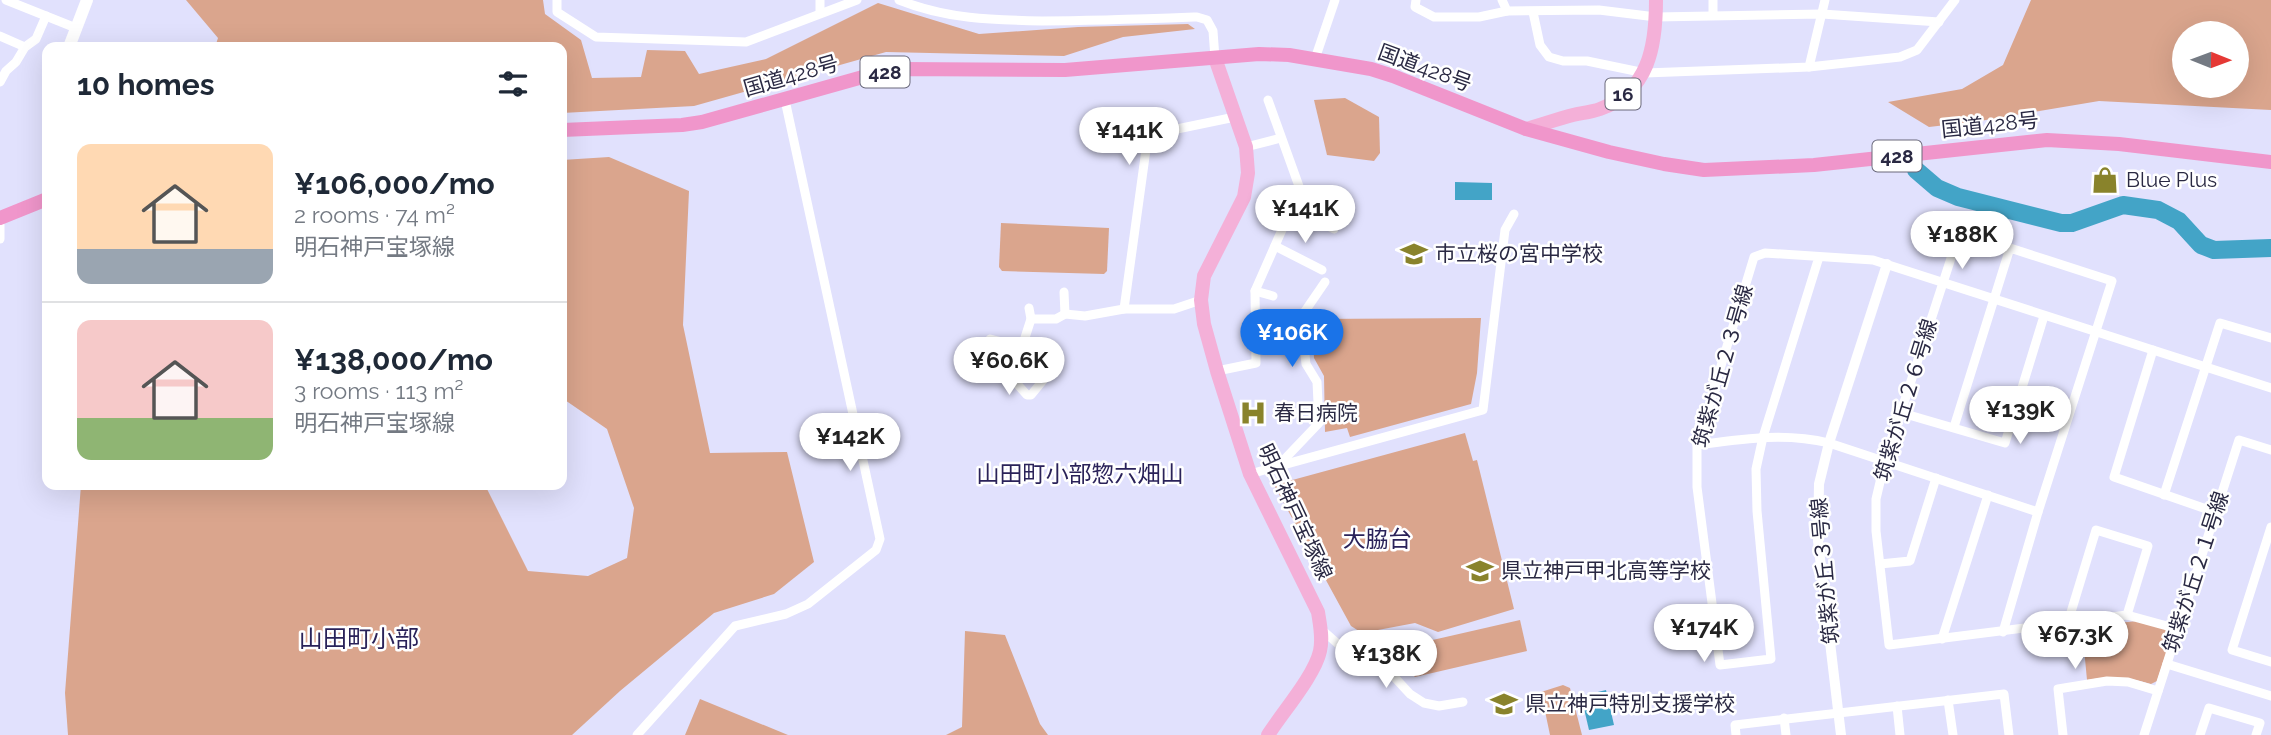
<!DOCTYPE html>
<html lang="en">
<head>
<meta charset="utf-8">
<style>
  :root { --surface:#fff; --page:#f6f6f7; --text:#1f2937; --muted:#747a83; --line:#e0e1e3; --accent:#1a73e8 }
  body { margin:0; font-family:Raleway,"Noto Sans JP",sans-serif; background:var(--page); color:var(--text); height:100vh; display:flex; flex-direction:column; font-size:26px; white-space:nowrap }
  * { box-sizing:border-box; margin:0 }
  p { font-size:23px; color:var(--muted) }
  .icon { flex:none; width:38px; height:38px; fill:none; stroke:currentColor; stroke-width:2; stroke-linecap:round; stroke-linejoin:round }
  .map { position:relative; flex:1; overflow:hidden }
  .side { position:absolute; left:42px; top:42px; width:525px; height:448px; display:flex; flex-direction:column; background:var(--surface); border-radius:14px; box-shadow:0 7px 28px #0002 }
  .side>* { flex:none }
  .needle { width:46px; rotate:91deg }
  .buttons { position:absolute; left:2172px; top:21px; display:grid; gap:14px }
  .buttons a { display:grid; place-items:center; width:77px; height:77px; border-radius:50%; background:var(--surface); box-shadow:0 7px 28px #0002; font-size:35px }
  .price { position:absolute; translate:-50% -60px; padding:0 16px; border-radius:24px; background:#fff; color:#222; font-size:23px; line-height:46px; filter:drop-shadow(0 2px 4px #0008) }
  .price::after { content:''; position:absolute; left:50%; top:42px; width:21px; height:16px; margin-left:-10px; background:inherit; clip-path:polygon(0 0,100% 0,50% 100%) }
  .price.selected { background:var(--accent); color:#fff }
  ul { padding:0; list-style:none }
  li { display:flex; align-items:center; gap:21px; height:175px; padding:0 35px }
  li+li { border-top:2px solid var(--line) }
  li span { display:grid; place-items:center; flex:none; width:196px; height:140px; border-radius:14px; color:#555 }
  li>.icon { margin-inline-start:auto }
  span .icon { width:84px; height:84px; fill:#fffc; stroke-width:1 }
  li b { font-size:30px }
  h2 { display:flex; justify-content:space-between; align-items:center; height:84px; padding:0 35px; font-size:30px }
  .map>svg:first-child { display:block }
  .green { fill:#daa58d; fill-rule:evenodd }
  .water { fill:#43a4c7 }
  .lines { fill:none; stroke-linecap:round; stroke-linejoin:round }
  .river { stroke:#43a4c7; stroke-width:18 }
  .minor { stroke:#fff; stroke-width:9 }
  .tertiary { stroke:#fff; stroke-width:10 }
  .secondary { stroke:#fff; stroke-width:12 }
  .primary { stroke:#f4b0d8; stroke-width:14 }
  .trunk { stroke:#f096cb; stroke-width:14 }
  .labels { text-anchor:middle; stroke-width:5; stroke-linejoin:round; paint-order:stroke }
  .shield { fill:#fff; stroke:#6a697b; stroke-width:2 }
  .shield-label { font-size:19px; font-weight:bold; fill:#2a2943 }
  .street-label { font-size:21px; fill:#2a2943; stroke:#fff }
  .poi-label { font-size:21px; fill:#2a2943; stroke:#fff; text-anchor:start }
  .neighbourhood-label { font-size:23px; fill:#2a2259; stroke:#fff }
  .quarter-label { font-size:24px; fill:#2a2259; stroke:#fff }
</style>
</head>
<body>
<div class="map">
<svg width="2271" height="735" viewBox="0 0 2271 735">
  <rect width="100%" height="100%" fill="#e1e1fd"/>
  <!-- green -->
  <g class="green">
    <polygon points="186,0 543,0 545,14 581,40 592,78 641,77 647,50 685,51 699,74 766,59 878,3 979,34 1078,27 1188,24 1195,29 1123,37 1064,56 886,52 694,106 562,113 562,47 215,47 218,38"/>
    <path d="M2031,0H2271V110L2099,101L1980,121L1929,127L1888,102L1962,89L2003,65ZM2184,33H2236V86H2184Z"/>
    <polygon points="1345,98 1379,117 1380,153 1374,161 1327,155 1314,100"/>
    <polygon points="609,157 689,191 683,325 710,453 787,452 814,562 774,594 714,613 620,691 572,735 68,735 65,693 81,485 485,485 528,571 588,576 627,558 634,508 607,429 562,398 562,160"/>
    <polygon points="1001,223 1109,228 1107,271 1104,274 1002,271 999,267"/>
    <polygon points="1481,318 1477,373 1471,404 1350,437 1347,428 1325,432 1324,376 1314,358 1312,319"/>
    <polygon points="1465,433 1473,461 1477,460 1514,609 1438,632 1415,623 1362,633 1351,626 1274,485"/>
    <polygon points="1520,620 1527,651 1415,677 1407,669 1402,647"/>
    <path d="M2137,621L2168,630L2172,635L2157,681L2151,684C2129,677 2110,676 2087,680L2082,627Z"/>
    <polygon points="965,631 1005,635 1040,724 1048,735 946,735 962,727"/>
    <polygon points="1563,685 1570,688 1582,735 1550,735 1541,692"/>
    <polygon points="700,699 788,735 685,735"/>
  </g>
  <!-- water -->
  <g class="water">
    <polygon points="1455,182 1492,183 1492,200 1455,200"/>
    <polygon points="1606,690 1614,725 1589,730 1581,696"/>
  </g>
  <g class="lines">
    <!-- river -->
    <polyline class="river" points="1916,170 1937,188 1958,197 2061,223 2072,223 2123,205 2158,210 2179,221 2201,245 2214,250 2271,248"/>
    <!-- minor -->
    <g class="minor">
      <polyline points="6,0 76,28"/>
      <polyline points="557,0 557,12 596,37 746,42 857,0"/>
      <path d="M899,0C946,19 992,20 1042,21C1094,21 1145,19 1197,17L1207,20L1213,31L1215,58"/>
      <polyline points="1416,0 1415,7 1434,17 1479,17 1507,11"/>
      <polyline points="1502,0 1507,11 1599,10 1656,17 1822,14 1939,22"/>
      <polyline points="1713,0 1713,15"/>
      <polyline points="1533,12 1540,45 1549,57 1563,61 1587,61 1645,73 1809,67 1825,0"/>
      <polyline points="820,13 820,0"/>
      <polyline points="0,36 25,47"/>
      <polyline points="1315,59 1335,0"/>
      <polyline points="1809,67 1900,57 1917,50 1955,0"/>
      <polyline points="0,82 6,71 16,62 25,47 36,39 46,16"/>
      <polyline points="1246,147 1281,138"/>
      <polyline points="1292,208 1334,229"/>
      <polyline points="0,225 0,239"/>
      <polyline points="1275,246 1322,270"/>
      <polyline points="1954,249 1885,461 1876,499 1876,531 1889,645 2127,615 2178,629"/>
      <polyline points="1819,257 1763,437 1756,469 1757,511 1771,659 1720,665 1697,487 1697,445 1754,257 1765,253 1873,260 2271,388"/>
      <polyline points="1255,291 1273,296"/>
      <polyline points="1064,292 1065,314"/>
      <polyline points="1029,308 1031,319 1022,347 1021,364 1017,376 1018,385 1027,395 1031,395 1049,373 1055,356"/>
      <polyline points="1124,309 1148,135 1235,117"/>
      <polyline points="1031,319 1056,319 1065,314 1085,316 1124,309 1174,309 1201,300"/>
      <polyline points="990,339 1022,347"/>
      <polyline points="1256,343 1275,340"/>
      <polyline points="2153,350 2114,477 2215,512"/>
      <polyline points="1217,371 1256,363 1255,291 1300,189 1268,100"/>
      <polyline points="1902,413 2005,443 2044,316"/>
      <polyline points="1954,427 2010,248 2112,281 2038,512 2003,632"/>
      <path d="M1697,445C1742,439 1784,432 1829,443L2038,512"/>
      <polyline points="1278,466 1319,423 1317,382 1306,364 1301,317 1325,282"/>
      <polyline points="1250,474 1483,410 1505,230 1514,214"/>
      <polyline points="2164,495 2220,323 2271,338"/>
      <polyline points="2271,527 2232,650 2271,662"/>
      <polyline points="1880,564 1910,561 1936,478"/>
      <polyline points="2068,622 2096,530 2148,546 2127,615"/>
      <polyline points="1321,629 1338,644 1371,658 1386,668 1410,694 1424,703 1439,706 1463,702"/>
      <polyline points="1942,639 1988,495"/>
      <polyline points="2167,664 2271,696"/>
      <polyline points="1948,700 1953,735"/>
      <polyline points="1897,706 1900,735"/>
      <polyline points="1784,718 1786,735"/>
      <polyline points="637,735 735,626 786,614 808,604 876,550 880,539 785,100"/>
      <polyline points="1736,735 1735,725 2004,694 2009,735"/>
      <polyline points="2063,735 2058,689 2107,681 2128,682 2158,691"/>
      <polyline points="2144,735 2239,440 2271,450"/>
      <polyline points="2200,735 2209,708 2260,723 2256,735"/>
    </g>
    <!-- tertiary -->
    <polyline class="tertiary" points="1841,735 1818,541 1819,484 1829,443 1887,264"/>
    <!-- secondary -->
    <polyline class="secondary" points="69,47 87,0"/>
    <!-- primary -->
    <g class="primary">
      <path d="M1215,58L1246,147L1248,173L1244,197L1204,276L1201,300L1204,324L1217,371L1250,474L1318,612C1320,625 1323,638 1320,651C1315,675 1282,713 1268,735"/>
      <path d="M1526,129C1541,125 1557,119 1573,115C1582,113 1592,112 1600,109C1649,91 1656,46 1656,0"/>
    </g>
    <!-- trunk -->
    <g class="trunk">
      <polyline points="562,130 682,125 702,122 877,73 901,69 1065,70 1259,54 1289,55 1371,69 1393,76 1526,129 1609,152 1664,164 1704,170 1814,165 2047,140 2119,144 2271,162"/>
      <polyline points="0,218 47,199"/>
    </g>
  </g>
  <!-- icons -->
  <defs>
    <symbol id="shop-bare" viewBox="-9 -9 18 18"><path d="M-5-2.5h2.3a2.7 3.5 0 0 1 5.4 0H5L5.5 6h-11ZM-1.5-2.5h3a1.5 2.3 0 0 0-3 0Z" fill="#89832b" stroke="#fff" stroke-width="2.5" paint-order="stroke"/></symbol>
    <symbol id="school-bare" viewBox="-9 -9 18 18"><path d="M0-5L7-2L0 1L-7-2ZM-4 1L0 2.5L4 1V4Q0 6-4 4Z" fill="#89832b" stroke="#fff" stroke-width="2.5" paint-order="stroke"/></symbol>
    <symbol id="hospital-bare" viewBox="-9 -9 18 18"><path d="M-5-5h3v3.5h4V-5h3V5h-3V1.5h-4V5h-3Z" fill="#89832b" stroke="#fff" stroke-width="2.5" paint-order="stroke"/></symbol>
  </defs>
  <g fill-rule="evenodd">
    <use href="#shop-bare" x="2086" y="161" width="38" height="38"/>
    <use href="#school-bare" x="1395" y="235" width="38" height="38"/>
    <use href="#hospital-bare" x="1234" y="394" width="38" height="38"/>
    <use href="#school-bare" x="1461" y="552" width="38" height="38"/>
    <use href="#school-bare" x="1485" y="685" width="38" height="38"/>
  </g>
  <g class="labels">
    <!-- shield labels -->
    <g class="shield">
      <rect x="860.5" y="56.5" width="49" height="31" rx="5"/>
      <rect x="1605.5" y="78.5" width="35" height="31" rx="5"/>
      <rect x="1872.5" y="140.5" width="49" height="31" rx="5"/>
    </g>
    <g class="shield-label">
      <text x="885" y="79">428</text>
      <text x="1623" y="101">16</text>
      <text x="1897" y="163">428</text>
    </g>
    <!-- street labels -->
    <g class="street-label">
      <text transform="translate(1425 68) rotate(20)" y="7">国道428号</text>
      <text transform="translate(791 76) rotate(-16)" y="7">国道428号</text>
      <text transform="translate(1990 125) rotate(-6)" y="7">国道428号</text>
      <text transform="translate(1723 366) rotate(-74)" y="7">筑紫が丘２３号線</text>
      <text transform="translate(1906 400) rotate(-73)" y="7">筑紫が丘２６号線</text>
      <text transform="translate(1295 512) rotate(65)" y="7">明石神戸宝塚線</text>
      <text transform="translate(1825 571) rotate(-95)" y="7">筑紫が丘３号線</text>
      <text transform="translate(2196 572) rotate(-72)" y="7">筑紫が丘２１号線</text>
    </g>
    <!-- poi labels -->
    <g class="poi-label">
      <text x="2126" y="187">Blue Plus</text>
      <text x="1435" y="261">市立桜の宮中学校</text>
      <text x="1274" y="420">春日病院</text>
      <text x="1501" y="578">県立神戸甲北高等学校</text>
      <text x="1525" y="711">県立神戸特別支援学校</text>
    </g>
    <!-- neighbourhood labels -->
    <g class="neighbourhood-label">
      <text x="1080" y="482">山田町小部惣六畑山</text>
      <text x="1377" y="547">大脇台</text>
    </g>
    <!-- quarter labels -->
    <g class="quarter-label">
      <text x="359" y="647">山田町小部</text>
    </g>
  </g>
</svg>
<div class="buttons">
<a><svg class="needle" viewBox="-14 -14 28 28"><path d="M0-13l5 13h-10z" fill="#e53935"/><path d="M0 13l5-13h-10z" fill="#747a83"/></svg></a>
</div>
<b class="price" style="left:1129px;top:167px">¥141K</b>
<b class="price" style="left:1305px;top:245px">¥141K</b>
<b class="price" style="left:1962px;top:271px">¥188K</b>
<b class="price selected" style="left:1292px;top:369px">¥106K</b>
<b class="price" style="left:1009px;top:397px">¥60.6K</b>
<b class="price" style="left:2020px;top:446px">¥139K</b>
<b class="price" style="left:850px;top:473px">¥142K</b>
<b class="price" style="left:1704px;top:664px">¥174K</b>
<b class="price" style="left:2075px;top:671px">¥67.3K</b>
<b class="price" style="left:1386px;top:690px">¥138K</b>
<section class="side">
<h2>10 homes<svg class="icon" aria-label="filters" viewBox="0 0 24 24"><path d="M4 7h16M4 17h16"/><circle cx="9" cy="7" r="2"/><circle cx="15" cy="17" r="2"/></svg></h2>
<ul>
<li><span style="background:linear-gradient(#ffd9b3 75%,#9aa5b1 0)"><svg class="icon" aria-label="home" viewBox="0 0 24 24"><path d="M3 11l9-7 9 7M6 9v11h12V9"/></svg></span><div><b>¥106,000/mo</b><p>2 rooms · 74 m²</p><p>明石神戸宝塚線</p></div></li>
<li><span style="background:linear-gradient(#f6c9c9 70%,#8fb573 0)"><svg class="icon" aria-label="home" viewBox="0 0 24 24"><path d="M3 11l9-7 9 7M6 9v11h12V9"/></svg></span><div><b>¥138,000/mo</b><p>3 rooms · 113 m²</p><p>明石神戸宝塚線</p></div></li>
</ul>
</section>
</div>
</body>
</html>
